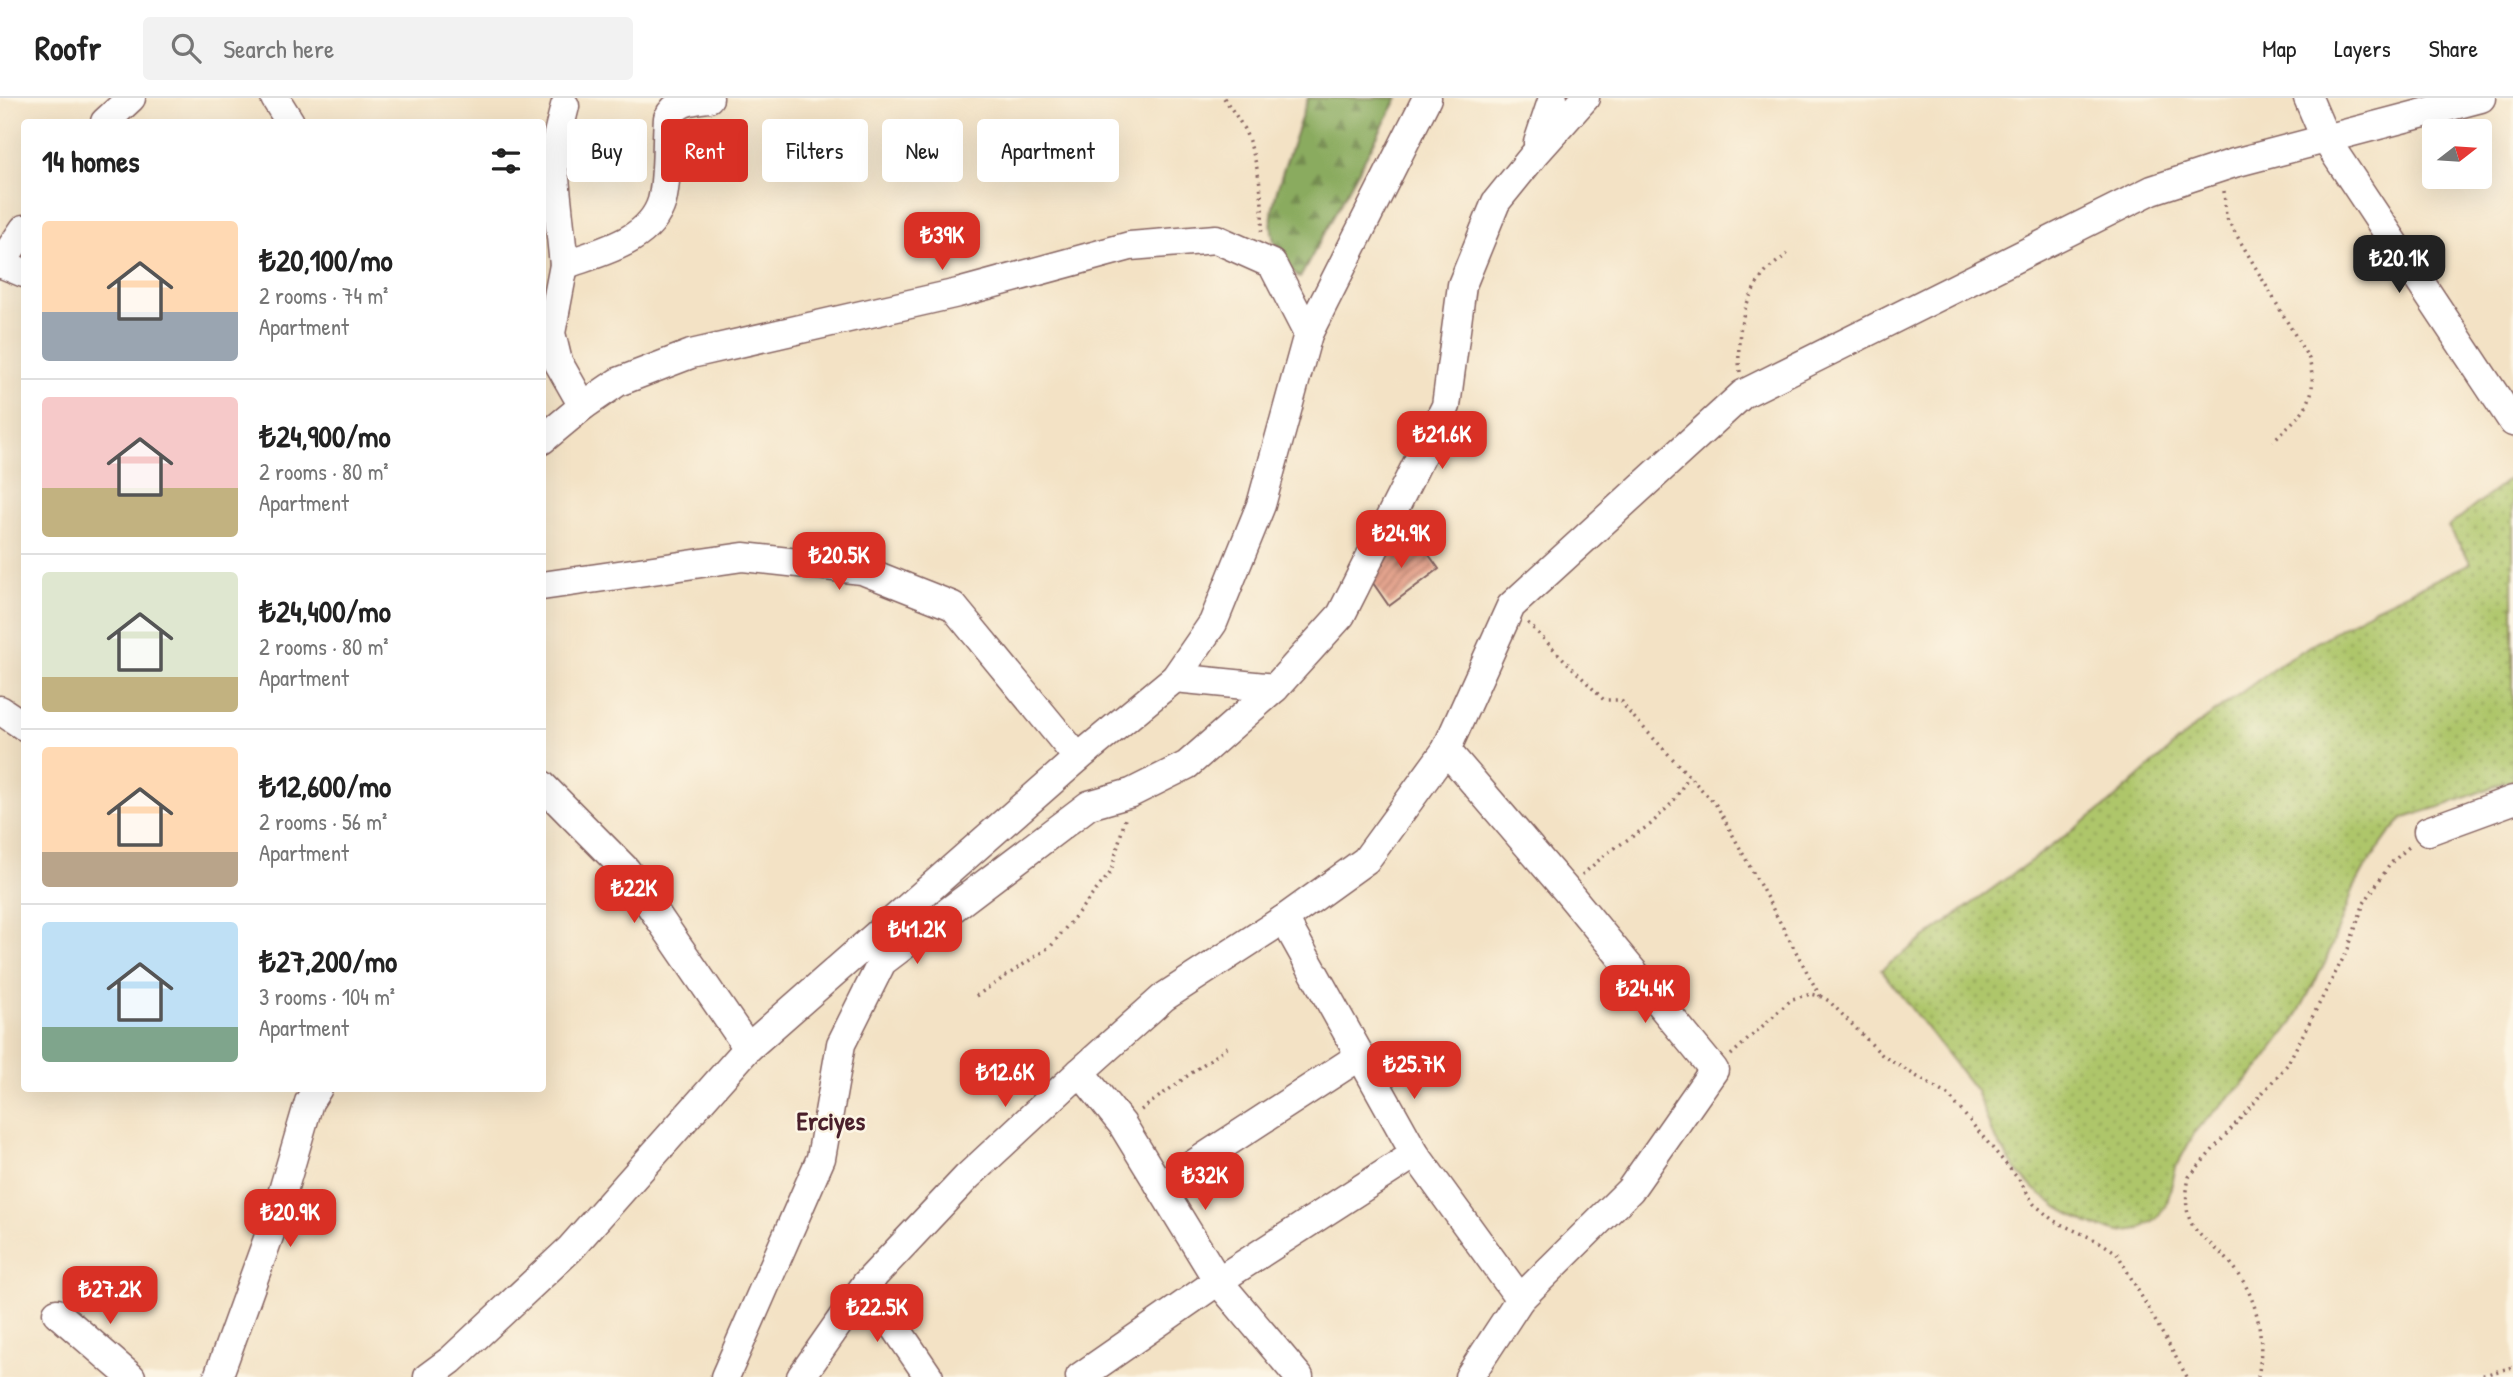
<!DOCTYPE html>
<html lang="en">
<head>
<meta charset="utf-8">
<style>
  :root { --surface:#fff; --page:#f2f2f2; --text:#222; --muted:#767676; --line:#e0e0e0; --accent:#d93025 }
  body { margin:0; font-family:"Patrick Hand",sans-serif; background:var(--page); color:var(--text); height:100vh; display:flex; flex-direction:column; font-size:26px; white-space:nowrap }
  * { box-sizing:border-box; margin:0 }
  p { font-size:23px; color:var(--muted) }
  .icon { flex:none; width:38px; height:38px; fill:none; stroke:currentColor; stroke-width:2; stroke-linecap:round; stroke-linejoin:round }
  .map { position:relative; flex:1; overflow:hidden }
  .side { position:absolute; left:21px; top:21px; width:525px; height:973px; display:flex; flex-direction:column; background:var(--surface); border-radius:7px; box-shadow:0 7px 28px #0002 }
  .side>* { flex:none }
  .top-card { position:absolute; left:567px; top:21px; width:665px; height:63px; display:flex; gap:14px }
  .needle { width:46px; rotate:73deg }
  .tools { position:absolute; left:2422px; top:21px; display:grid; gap:14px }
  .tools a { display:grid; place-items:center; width:70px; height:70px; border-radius:7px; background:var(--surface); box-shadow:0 7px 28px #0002; font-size:35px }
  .price { position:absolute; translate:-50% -60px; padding:0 16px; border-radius:14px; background:var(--accent); color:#fff; font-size:23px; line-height:46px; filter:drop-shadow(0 2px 4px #0008) }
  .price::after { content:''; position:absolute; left:50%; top:42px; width:21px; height:16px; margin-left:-10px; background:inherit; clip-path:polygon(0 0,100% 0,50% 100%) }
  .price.selected { background:#222; color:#fff }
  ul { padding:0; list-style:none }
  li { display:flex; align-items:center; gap:21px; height:175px; padding:0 21px }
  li+li { border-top:2px solid var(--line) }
  li span { display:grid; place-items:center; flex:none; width:196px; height:140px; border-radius:7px; color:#555 }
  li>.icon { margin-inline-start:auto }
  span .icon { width:84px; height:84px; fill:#fffc; stroke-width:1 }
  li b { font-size:30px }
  h2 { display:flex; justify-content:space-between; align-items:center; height:84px; padding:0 21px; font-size:30px }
  .chip { padding:0 24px; border-radius:7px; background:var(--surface); box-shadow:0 7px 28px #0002; font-size:24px; line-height:63px }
  .chip.selected { background:var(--accent); color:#fff }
  header { display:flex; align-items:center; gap:42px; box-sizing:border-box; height:98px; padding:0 35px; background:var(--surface); border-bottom:2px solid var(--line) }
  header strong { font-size:33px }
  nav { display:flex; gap:38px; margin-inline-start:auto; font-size:24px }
  .search { width:490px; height:63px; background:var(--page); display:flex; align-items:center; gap:18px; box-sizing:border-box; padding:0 24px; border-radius:7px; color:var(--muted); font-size:26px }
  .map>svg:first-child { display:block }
  .grass { fill:url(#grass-dots); stroke:#7c724b; stroke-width:2 }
  .forest { fill:url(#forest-firs); stroke:#6a6545; stroke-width:2 }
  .building { fill:url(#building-hatch) }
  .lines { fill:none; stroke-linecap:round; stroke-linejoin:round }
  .minor-casing { stroke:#856361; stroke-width:31 }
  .path { stroke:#856361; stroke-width:3.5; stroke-dasharray:2 5; stroke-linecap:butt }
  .minor { stroke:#fff; stroke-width:28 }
  .labels { text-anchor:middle; stroke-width:5; stroke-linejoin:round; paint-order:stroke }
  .neighbourhood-label { font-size:26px; font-weight:bold; fill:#4a1f2b; stroke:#fcf5e5 }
</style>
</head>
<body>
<header>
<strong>Roofr</strong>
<div class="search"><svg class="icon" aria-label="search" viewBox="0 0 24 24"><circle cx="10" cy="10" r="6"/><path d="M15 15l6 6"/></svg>Search here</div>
<nav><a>Map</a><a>Layers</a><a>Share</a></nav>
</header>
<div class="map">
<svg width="2513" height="1279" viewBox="0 0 2513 1279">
  <defs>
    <pattern id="grass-dots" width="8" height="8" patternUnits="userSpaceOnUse" patternTransform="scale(1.75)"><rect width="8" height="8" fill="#aec66b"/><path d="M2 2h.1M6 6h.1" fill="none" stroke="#90a058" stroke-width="1.8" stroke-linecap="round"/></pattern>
    <pattern id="forest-firs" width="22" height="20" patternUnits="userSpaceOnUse" patternTransform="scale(1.75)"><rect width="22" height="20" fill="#8aab5f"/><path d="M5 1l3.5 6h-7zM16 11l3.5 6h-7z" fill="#738b4f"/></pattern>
    <pattern id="building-hatch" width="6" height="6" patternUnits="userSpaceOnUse" patternTransform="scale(1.75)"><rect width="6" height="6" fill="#e4a48e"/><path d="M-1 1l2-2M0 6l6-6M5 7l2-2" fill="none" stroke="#bb8574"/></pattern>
  </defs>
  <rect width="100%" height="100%" fill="#fcf5e5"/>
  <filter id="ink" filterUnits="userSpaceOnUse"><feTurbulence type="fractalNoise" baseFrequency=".0143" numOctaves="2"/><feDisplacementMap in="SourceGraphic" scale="14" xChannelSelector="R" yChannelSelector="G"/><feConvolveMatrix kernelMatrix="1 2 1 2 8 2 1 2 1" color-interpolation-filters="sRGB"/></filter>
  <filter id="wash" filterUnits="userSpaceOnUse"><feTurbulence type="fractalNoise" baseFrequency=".00686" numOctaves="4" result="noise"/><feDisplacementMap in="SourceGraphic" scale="28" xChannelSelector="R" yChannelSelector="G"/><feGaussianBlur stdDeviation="1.57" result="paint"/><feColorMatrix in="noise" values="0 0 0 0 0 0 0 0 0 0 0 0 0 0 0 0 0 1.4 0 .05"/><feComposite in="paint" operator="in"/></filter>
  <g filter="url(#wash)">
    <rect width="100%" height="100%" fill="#f3e2c5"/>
    <!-- grass -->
    <polygon class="grass" points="2513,378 2513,681 2446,707 2404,720 2390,735 2365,770 2354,790 2325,865 2294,923 2254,976 2196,1032 2176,1069 2167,1105 2157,1120 2140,1131 2119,1134 2088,1126 2059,1110 2031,1088 2016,1072 1992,1035 1976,993 1881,872 2110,705 2193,630 2283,564 2375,510 2471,465 2448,429"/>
    <!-- forest -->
    <path class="forest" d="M1308,0H1398L1300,180C1259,145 1270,112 1285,67C1293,45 1300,22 1308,0Z"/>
    <g id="blocks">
      <!-- building -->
      <polygon class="building" points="1414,436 1439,471 1389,508 1364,472"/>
    </g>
  </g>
  <g filter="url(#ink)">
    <use href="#blocks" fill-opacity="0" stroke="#856361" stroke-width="2"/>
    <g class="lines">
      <defs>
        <g id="minor">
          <polyline points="275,0 290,24"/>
          <polyline points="2308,0 2326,42 2513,324"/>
          <polyline points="565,8 557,40 554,71 564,167 551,235 558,264 583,308"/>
          <polyline points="105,24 131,0"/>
          <polyline points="1538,45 1553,0"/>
          <polyline points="0,165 24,175"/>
          <polyline points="0,166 24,131"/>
          <path d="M564,167C599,154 650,144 662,103C668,79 666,45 668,20C676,3 692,2 709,0"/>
          <polyline points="542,342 583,308 618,284 691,256 958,195 1130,148 1216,141 1272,166 1308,236"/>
          <polyline points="542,488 743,459 862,472 953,508 1078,660"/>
          <polyline points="1175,580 1275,590 1341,517 1446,308 1462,187 1496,104 1534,57 1585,0"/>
          <polyline points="0,612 24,628"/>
          <polyline points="1446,652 1566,792 1714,972 1630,1092 1520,1201 1469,1279"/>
          <polyline points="542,687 626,772 748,950"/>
          <polyline points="2428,733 2513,702"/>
          <polyline points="1284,821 1415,1056 1520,1201"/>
          <polyline points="1080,974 1122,1026 1218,1183 1299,1279"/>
          <polyline points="1160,1088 1360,958"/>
          <polyline points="866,1186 929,1279"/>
          <polyline points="57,1215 131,1279"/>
          <polyline points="218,1279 273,1127 309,1004 318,990"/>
          <polyline points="428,1279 451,1262 570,1151 748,950 1078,660 1175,580 1213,525 1261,407 1308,236 1427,0"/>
          <polyline points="725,1279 821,1060 841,946 882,864 1089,707 1131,695 1187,667 1275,590"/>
          <polyline points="801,1279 866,1186 967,1079 1080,974 1164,899 1284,821 1366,762 1446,652 1511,508 1743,296 2152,92 2234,65 2481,0"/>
          <polyline points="1080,1279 1218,1183 1415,1056"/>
        </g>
      </defs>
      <!-- minor casing -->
      <use href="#minor" class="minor-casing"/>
      <!-- path -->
      <g class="path">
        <path d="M1224,0C1232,12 1242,25 1247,38C1259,68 1265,105 1261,137"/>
        <path d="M2224,93L2226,119L2309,261C2320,306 2302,314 2273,343"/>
        <path d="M1740,274C1736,241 1741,206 1762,179C1768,170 1779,163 1787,156"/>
        <polyline points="1528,525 1604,602 1621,602 1627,612 1717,708 1820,898"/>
        <polyline points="1582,777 1606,756 1651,726 1673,704 1689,678"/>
        <polyline points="976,898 1051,848 1111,774 1125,721"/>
        <polyline points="1731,957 1792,901 1811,896 1820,898 1829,903 1883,958 1949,998 2020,1083 2034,1106 2054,1123 2098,1143 2117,1155 2187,1279"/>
        <polyline points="1141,1012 1231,946"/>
        <path d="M2258,1279C2265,1242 2259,1206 2238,1175C2211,1135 2177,1142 2189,1079L2287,967L2348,851L2364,805L2391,765L2410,748"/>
        <polyline points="2476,1279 2513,1269"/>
      </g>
      <!-- minor -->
      <use href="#minor" class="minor"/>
    </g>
  </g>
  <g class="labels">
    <!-- neighbourhood labels -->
    <g class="neighbourhood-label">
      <text x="831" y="1032">Erciyes</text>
    </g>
  </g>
</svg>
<div class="tools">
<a><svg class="needle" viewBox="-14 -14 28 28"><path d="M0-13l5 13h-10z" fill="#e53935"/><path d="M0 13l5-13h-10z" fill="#767676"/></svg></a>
</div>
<b class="price" style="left:942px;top:174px">₺39K</b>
<b class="price selected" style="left:2399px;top:197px">₺20.1K</b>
<b class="price" style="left:1442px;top:373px">₺21.6K</b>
<b class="price" style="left:1401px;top:472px">₺24.9K</b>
<b class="price" style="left:839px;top:494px">₺20.5K</b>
<b class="price" style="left:634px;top:827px">₺22K</b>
<b class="price" style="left:917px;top:868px">₺41.2K</b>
<b class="price" style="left:1645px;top:927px">₺24.4K</b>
<b class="price" style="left:1414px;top:1003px">₺25.7K</b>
<b class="price" style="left:1005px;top:1011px">₺12.6K</b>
<b class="price" style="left:1205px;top:1114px">₺32K</b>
<b class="price" style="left:290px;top:1151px">₺20.9K</b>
<b class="price" style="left:110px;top:1228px">₺27.2K</b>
<b class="price" style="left:877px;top:1246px">₺22.5K</b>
<div class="top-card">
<a class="chip">Buy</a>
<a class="chip selected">Rent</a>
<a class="chip">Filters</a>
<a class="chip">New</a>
<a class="chip">Apartment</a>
</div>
<section class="side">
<h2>14 homes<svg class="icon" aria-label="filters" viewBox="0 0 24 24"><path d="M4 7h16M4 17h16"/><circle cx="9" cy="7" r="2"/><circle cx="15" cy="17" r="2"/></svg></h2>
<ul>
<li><span style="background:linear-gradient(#ffd9b3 65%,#9aa5b1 0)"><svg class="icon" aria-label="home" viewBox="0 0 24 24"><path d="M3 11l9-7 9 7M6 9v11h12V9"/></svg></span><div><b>₺20,100/mo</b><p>2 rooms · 74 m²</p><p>Apartment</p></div></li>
<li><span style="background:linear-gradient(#f6c9c9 65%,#c2b280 0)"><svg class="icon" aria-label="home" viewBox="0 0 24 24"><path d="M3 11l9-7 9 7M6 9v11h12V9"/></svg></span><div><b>₺24,900/mo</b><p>2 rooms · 80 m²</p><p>Apartment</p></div></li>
<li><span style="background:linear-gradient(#dfe7d0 75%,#c2b280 0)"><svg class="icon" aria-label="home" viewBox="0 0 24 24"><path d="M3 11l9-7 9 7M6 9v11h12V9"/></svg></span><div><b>₺24,400/mo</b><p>2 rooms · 80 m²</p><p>Apartment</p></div></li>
<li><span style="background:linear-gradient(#ffd9b3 75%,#b9a48a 0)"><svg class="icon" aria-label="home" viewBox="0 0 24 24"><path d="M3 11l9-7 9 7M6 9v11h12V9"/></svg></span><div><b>₺12,600/mo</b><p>2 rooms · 56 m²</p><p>Apartment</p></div></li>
<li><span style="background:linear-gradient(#bfe0f5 75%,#7fa58c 0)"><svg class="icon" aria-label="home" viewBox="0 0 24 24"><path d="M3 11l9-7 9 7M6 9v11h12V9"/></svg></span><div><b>₺27,200/mo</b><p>3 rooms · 104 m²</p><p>Apartment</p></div></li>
</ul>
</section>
</div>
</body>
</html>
